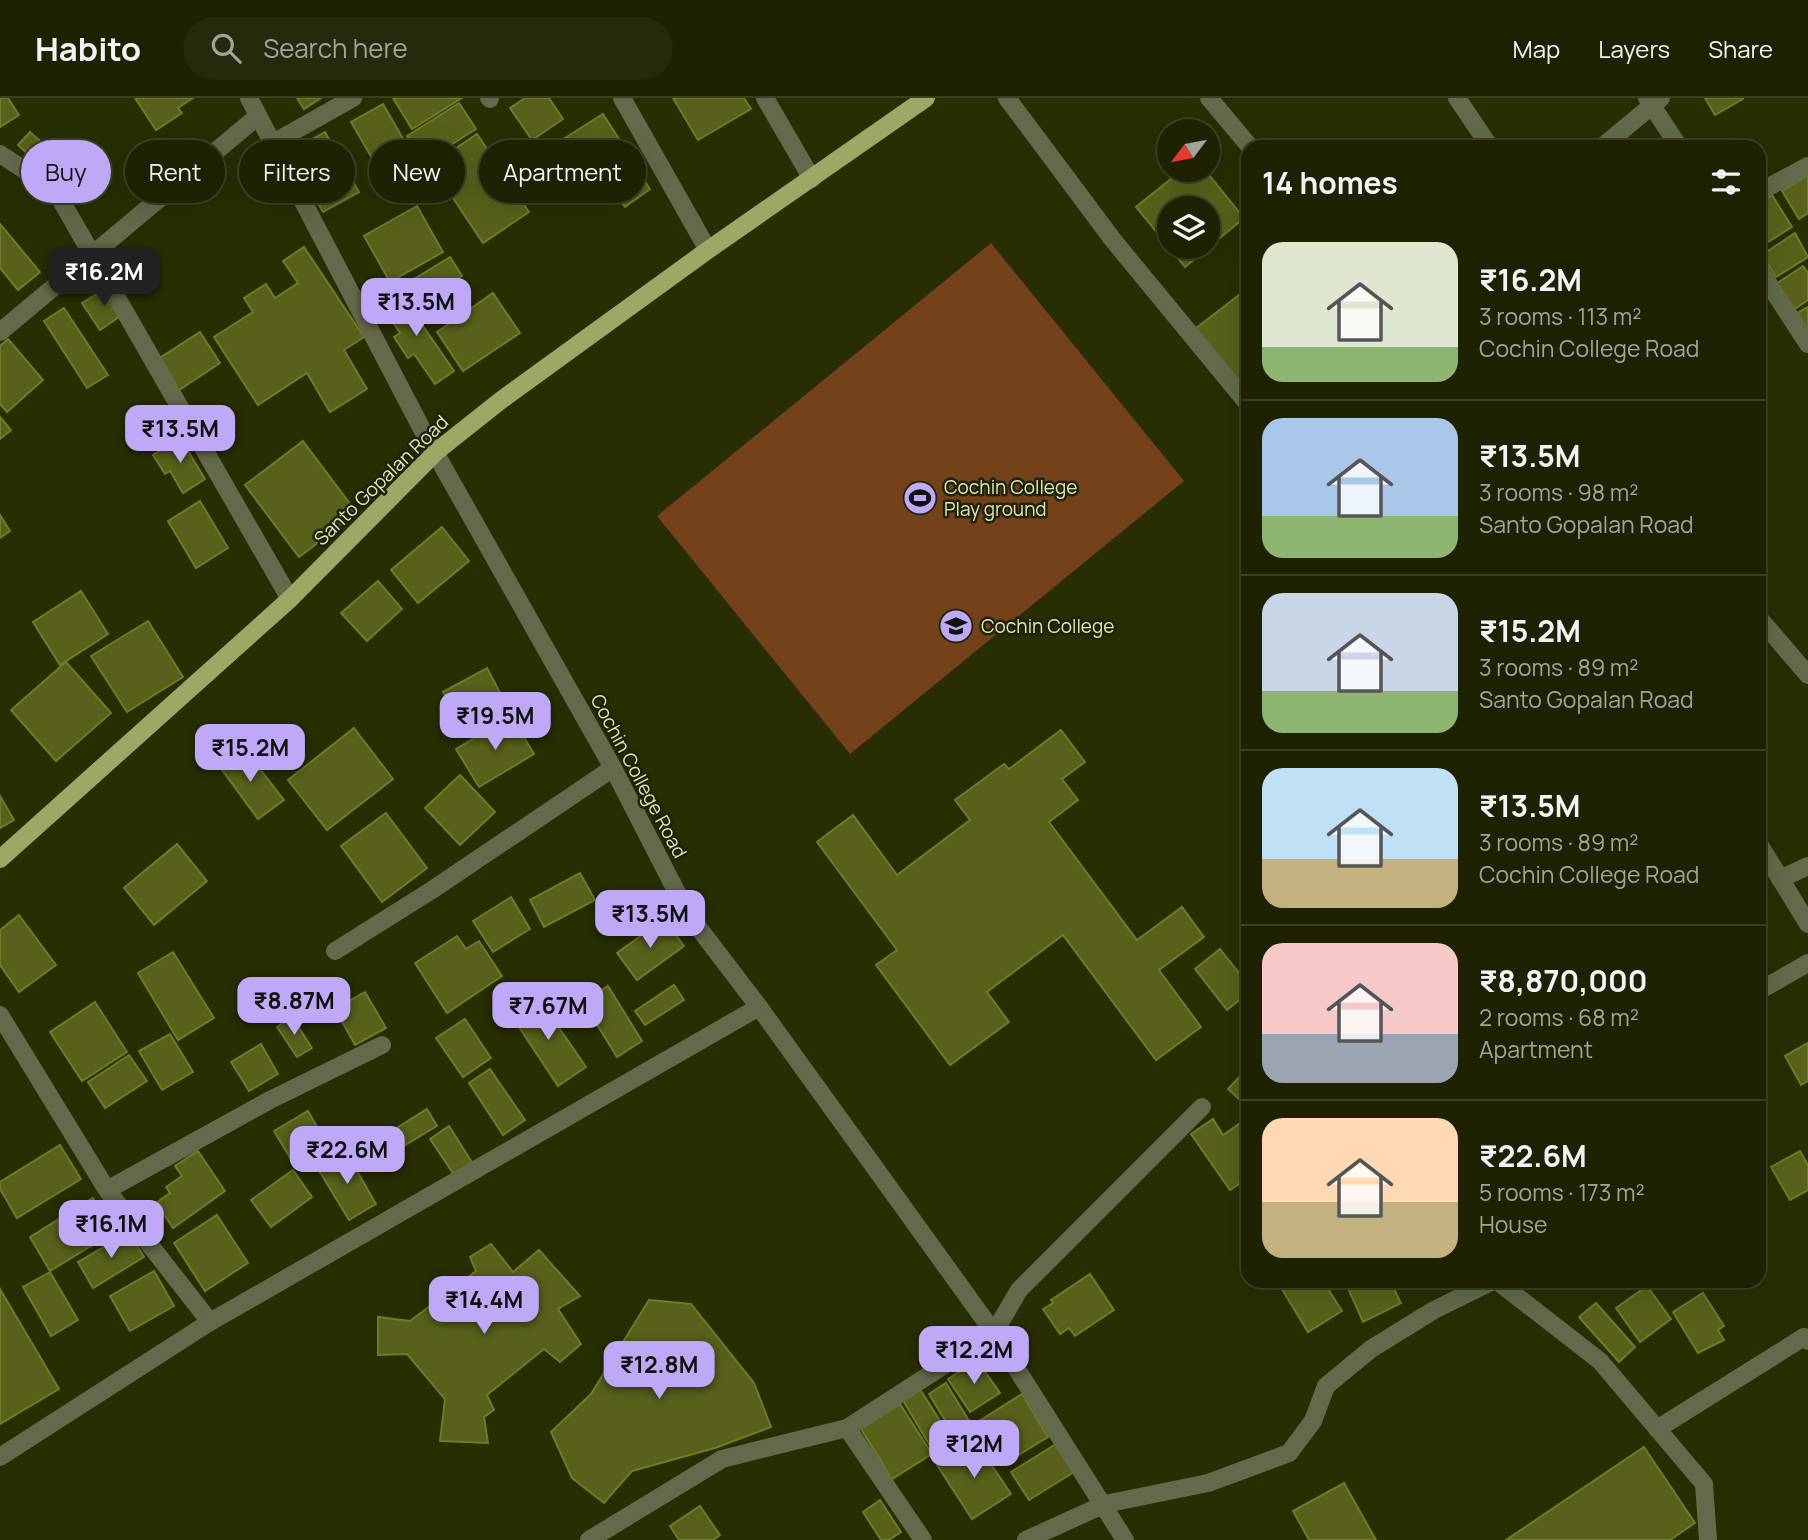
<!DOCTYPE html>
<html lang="en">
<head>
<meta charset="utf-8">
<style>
  :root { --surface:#1e2202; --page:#262a0c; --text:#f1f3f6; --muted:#a1a499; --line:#3c3f24; --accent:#bda9f5 }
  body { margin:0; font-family:Manrope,sans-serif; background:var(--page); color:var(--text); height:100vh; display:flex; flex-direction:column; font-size:26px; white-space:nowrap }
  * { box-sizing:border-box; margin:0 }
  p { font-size:23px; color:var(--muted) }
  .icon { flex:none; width:38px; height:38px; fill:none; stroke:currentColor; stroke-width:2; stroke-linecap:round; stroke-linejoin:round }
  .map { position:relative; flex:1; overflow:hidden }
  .drawer { position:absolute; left:1241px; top:42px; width:525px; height:1148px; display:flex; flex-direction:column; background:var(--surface); border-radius:21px; box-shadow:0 7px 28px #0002,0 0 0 2px var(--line) }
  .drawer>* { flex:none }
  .banner { position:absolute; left:21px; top:42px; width:665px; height:63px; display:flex; gap:14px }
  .needle { width:46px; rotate:238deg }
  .fabs { position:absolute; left:1157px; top:21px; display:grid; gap:14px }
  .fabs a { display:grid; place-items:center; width:63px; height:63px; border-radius:50%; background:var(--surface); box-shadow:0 7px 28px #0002,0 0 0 2px var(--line); font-size:35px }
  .price { position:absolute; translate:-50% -60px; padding:0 16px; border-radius:14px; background:var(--accent); color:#111; font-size:23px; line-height:46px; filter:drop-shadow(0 2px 4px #0008) }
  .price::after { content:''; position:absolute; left:50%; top:42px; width:21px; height:16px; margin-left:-10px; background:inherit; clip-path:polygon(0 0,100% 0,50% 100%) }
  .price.active { background:#222; color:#fff }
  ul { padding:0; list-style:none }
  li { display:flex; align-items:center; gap:21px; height:175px; padding:0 21px }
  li+li { border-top:2px solid var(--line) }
  li span { display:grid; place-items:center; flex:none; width:196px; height:140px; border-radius:21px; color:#555 }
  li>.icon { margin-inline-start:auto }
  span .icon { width:84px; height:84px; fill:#fffc; stroke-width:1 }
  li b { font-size:30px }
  h2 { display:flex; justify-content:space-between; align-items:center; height:84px; padding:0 21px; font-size:30px }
  .chip { padding:0 24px; border-radius:32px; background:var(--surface); box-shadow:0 7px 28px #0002,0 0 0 2px var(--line); font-size:24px; line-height:63px }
  .chip.active { background:var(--accent); color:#111 }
  header { display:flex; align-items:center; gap:42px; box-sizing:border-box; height:98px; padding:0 35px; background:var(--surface); border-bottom:2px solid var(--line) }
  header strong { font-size:33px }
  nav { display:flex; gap:38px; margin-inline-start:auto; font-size:24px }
  .search { width:490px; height:63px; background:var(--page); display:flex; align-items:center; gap:18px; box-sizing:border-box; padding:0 24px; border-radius:38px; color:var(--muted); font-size:26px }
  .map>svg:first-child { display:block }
  .green { fill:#73411a }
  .building { fill:#58601b; stroke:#707a2a; stroke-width:2; fill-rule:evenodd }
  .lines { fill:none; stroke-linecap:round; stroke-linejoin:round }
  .minor { stroke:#63694a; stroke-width:18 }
  .major { stroke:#9da766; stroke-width:18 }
  .labels { text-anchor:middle; stroke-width:5; stroke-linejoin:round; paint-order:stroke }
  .street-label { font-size:19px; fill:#dee5be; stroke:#1f2209 }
  .poi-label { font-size:19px; fill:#dee5be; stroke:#1f2209; text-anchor:start }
</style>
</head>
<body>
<header>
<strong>Habito</strong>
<div class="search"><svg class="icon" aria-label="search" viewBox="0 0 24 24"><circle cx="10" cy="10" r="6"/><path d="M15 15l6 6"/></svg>Search here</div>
<nav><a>Map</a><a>Layers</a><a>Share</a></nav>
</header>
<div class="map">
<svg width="1808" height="1442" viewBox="0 0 1808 1442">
  <rect width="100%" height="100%" fill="#282d02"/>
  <!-- green -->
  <polygon class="green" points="991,145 1184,383 850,656 657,418"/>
  <!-- building -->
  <g class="building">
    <polygon points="0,0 8,0 19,17 0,29"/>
    <polygon points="135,0 193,0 178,10 182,15 156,32"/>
    <polygon points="297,0 321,0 304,11"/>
    <polygon points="393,0 462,0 412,31"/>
    <polygon points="525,0 549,0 563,21 532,42 510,10"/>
    <polygon points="673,0 744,0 751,11 698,42"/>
    <polygon points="1705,0 1743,0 1743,1 1715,17"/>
    <polygon points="459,5 476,31 424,64 407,38"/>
    <polygon points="383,6 416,63 384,81 351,24"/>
    <polygon points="603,16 630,58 592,83 565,40"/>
    <polygon points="30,34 55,56 42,69 18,47"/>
    <polygon points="325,34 359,94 323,114 289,54"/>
    <polygon points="477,36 529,114 483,145 431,67"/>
    <polygon points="632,64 650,91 625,109 607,82"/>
    <path d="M1182,72H1205L1244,120L1185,169L1136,109ZM1169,110H1208V149H1169Z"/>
    <polygon points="1808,77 1808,115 1799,121 1782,93"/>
    <polygon points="1772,97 1792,129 1760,149 1759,106"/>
    <polygon points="417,108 443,154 390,184 364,138"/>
    <polygon points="0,126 40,174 18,192 0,170"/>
    <polygon points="1795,135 1808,159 1776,179 1762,157"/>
    <polygon points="304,149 364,239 344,252 367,291 330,314 307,275 258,307 214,239 253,214 244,200 266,186 275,200 298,185 283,163"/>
    <polygon points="450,159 462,178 416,207 404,187"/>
    <polygon points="1803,168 1808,175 1808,202 1793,212 1776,186"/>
    <polygon points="108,189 125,215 100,232 82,205"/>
    <polygon points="1248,190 1248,277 1237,285 1195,231"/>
    <polygon points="399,193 454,273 435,286 414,256 408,260 394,239 400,235 380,205"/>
    <polygon points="493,195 520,235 463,273 437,234"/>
    <polygon points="1808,209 1808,232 1797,215"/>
    <polygon points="64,210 108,277 87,290 44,223"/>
    <polygon points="200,234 220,265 179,292 158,261"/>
    <polygon points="8,241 43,282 7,314 0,306 0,248"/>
    <polygon points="0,319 11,332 0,341"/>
    <polygon points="180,340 205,381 183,395 170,373 165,376 153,357"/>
    <polygon points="303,343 357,415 299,459 245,387"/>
    <polygon points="200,403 228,450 196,470 168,423"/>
    <polygon points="0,417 10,433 0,440"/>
    <polygon points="442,429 469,463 418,505 391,472"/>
    <polygon points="378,483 402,511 367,543 341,515"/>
    <polygon points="81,493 108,536 60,567 33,524"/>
    <polygon points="148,523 183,579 127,614 91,558"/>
    <polygon points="66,564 111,615 56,663 11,612"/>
    <polygon points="487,570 507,608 464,631 443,594"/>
    <polygon points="511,618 534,656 479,689 456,651"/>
    <polygon points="354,630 393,681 327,732 288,682"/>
    <polygon points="1061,632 1085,664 1062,681 1078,702 1049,724 1137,842 1182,809 1204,839 1159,872 1201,929 1156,962 1063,837 987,894 1009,924 950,967 876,867 897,852 817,744 853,717 897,777 970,722 955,702 1004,666 1009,671"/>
    <polygon points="227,651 241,671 253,662 284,702 258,721 214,661"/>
    <polygon points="460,677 495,714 460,747 425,710"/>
    <polygon points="0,698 14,722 0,730"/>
    <polygon points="386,715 427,770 382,804 341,748"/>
    <polygon points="177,746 207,783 154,827 124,790"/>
    <polygon points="580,775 595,802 544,829 530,802"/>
    <polygon points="511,799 530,831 493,854 473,823"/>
    <polygon points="19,817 56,867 19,894 0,867 0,832"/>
    <polygon points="664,821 684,848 637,882 617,855"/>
    <polygon points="457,838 466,851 479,843 502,878 447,915 415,865"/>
    <polygon points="1220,851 1248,886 1248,895 1227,912 1195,871"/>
    <polygon points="173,854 214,920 178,942 138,875"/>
    <polygon points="674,887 684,902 645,927 635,913"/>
    <polygon points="608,888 642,943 617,959 583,904"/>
    <polygon points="365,894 386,930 355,947 335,911"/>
    <polygon points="538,899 586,969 558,988 511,917"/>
    <polygon points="95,904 127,954 82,983 50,934"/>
    <polygon points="292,919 312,950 297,959 277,929"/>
    <polygon points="465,921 491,960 463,979 436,940"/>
    <polygon points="170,936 193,974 162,992 139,953"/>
    <polygon points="1808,945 1808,983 1801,987 1785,958"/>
    <polygon points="261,946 278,976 249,993 231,964"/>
    <polygon points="129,957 147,983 105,1010 88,984"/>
    <polygon points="1248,970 1248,1009 1228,991"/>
    <polygon points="490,971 525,1022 503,1037 469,985"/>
    <polygon points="427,1011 437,1028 394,1054 384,1038"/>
    <polygon points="308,1013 328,1048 295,1068 274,1033"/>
    <polygon points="1213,1021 1223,1037 1239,1026 1248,1039 1248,1080 1230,1092 1191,1036"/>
    <polygon points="449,1028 473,1066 455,1078 430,1041"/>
    <polygon points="60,1047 81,1081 17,1120 0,1091 0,1084"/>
    <polygon points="198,1053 225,1093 173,1130 156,1105 170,1095 166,1089 182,1078 175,1068"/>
    <polygon points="1800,1053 1808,1067 1808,1092 1790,1102 1771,1069"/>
    <polygon points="346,1054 376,1106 349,1122 318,1071"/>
    <polygon points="293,1072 312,1099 271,1129 251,1102"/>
    <polygon points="93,1100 114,1134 50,1173 30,1139"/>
    <polygon points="217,1117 248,1165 205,1193 174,1145"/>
    <polygon points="129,1134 144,1159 93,1190 78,1164"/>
    <polygon points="491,1146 513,1174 539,1152 580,1198 558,1211 581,1246 560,1264 544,1251 487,1297 494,1312 484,1319 488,1345 440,1343 445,1301 407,1256 378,1257 378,1219 410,1223 476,1173 470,1159"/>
    <polygon points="154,1173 174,1208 130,1233 110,1198"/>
    <polygon points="50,1174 78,1222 51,1238 23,1189"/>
    <polygon points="1090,1176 1114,1212 1075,1238 1069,1230 1060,1236 1043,1211 1053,1205 1051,1202"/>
    <polygon points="1277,1183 1323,1183 1342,1213 1308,1234"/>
    <polygon points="1357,1183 1390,1183 1401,1205 1363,1224 1347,1188"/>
    <polygon points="1647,1188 1671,1221 1640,1244 1616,1210"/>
    <polygon points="0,1191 59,1291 0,1326"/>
    <polygon points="1703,1195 1724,1228 1718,1232 1724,1242 1698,1255 1673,1214"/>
    <polygon points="649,1202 691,1206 754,1285 771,1329 715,1350 632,1373 604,1405 572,1380 551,1334 591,1296"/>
    <polygon points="1596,1205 1635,1249 1619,1264 1579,1219"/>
    <polygon points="977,1262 1000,1295 970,1314 948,1281"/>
    <polygon points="946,1285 974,1331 957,1342 929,1296"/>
    <polygon points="918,1288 949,1337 930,1348 901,1299"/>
    <polygon points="1022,1296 1048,1339 1002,1367 976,1325"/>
    <polygon points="900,1306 932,1356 892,1381 861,1331"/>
    <polygon points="975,1342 1011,1396 972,1421 937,1367"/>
    <polygon points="1056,1346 1074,1374 1029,1402 1011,1374"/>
    <polygon points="1644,1349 1695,1425 1670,1442 1506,1442"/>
    <polygon points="1344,1385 1376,1442 1309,1442 1293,1413"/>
    <polygon points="880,1402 901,1434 889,1442 881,1442 863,1414"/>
    <polygon points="700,1408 720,1437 713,1442 679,1442 670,1428"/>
  </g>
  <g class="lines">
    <!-- minor -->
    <g class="minor">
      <polyline points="249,0 424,335 613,670 688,816 759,909 994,1235 1125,1442"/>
      <polyline points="489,0 490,1"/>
      <polyline points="622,0 708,152"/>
      <polyline points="765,0 812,81"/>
      <polyline points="1007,0 1113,142 1248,306"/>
      <polyline points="1209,0 1250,49"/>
      <polyline points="1457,0 1490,49"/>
      <polyline points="1647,0 1679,49"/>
      <polyline points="273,45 353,0"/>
      <polyline points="1602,49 1661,0"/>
      <polyline points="0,56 55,92 290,501"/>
      <polyline points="1759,94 1808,68"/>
      <polyline points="1759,171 1808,246"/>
      <polyline points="0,234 258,18"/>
      <polyline points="1759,520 1808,577"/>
      <polyline points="1759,746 1808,826"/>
      <polyline points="1780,781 1808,768"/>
      <polyline points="335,853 432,792 613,670"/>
      <polyline points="1759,893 1808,865"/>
      <polyline points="0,917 107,1092 210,1224"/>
      <polyline points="107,1092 270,1002 382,947"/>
      <polyline points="1497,1183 1600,1263 1704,1386 1708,1442"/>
      <polyline points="847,1330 923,1442"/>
      <polyline points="1657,1331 1804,1239 1808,1243"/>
      <polyline points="0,1359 210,1224 759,909"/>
      <polyline points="589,1442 722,1361 847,1330 994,1235 1019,1192 1202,1009"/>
      <polyline points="1026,1442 1105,1406 1208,1385 1289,1355 1313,1323 1326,1288 1371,1251 1434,1212 1493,1183"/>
    </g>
    <!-- major -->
    <polyline class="major" points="0,761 290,501 437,353 500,303 708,152 926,0"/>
  </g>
  <!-- icons -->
  <defs>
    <symbol id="stadium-disc" viewBox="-11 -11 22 22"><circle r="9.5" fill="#bda9f5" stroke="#1f2209"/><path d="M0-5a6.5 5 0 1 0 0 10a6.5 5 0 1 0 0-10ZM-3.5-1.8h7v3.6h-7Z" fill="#111"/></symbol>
    <symbol id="university-disc" viewBox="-11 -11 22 22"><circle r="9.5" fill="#bda9f5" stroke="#1f2209"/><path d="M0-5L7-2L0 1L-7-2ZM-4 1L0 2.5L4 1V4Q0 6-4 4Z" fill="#111"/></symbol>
  </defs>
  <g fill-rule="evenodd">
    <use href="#stadium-disc" x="901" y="381" width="38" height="38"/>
    <use href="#university-disc" x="937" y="509" width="38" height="38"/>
  </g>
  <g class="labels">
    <!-- street labels -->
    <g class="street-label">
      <text transform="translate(381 382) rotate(-44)" y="7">Santo Gopalan Road</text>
      <text transform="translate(639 678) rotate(62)" y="7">Cochin College Road</text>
    </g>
    <!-- poi labels -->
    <g class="poi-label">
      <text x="944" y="396">Cochin College<tspan x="944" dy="22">Play ground</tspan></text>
      <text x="981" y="535">Cochin College</text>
    </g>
  </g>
</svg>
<div class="fabs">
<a><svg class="needle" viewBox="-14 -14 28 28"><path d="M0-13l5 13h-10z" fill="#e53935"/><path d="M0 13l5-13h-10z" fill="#a1a499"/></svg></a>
<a><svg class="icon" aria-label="layers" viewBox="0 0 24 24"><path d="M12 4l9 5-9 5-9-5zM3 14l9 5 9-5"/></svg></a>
</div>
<b class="price active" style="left:104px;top:210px">₹16.2M</b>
<b class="price" style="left:416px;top:240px">₹13.5M</b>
<b class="price" style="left:180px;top:367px">₹13.5M</b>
<b class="price" style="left:495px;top:654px">₹19.5M</b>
<b class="price" style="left:250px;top:686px">₹15.2M</b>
<b class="price" style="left:650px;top:852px">₹13.5M</b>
<b class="price" style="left:294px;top:939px">₹8.87M</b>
<b class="price" style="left:548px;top:944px">₹7.67M</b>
<b class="price" style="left:347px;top:1088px">₹22.6M</b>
<b class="price" style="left:111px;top:1162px">₹16.1M</b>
<b class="price" style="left:484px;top:1238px">₹14.4M</b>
<b class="price" style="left:974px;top:1288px">₹12.2M</b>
<b class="price" style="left:659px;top:1303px">₹12.8M</b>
<b class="price" style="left:974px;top:1382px">₹12M</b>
<div class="banner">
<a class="chip active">Buy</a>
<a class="chip">Rent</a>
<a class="chip">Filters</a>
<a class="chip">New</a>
<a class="chip">Apartment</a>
</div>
<section class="drawer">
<h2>14 homes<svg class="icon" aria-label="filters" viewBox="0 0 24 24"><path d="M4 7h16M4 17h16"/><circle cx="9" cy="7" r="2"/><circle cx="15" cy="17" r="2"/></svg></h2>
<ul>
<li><span style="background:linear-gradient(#dfe7d0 75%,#8fb573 0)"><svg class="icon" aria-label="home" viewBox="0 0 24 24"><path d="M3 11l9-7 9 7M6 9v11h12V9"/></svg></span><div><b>₹16.2M</b><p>3 rooms · 113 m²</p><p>Cochin College Road</p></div></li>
<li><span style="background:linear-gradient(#a9c7e8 70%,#8fb573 0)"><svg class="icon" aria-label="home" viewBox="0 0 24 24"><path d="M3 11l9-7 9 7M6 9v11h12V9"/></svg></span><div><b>₹13.5M</b><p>3 rooms · 98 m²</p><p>Santo Gopalan Road</p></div></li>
<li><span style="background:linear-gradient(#c9d6e8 70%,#8fb573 0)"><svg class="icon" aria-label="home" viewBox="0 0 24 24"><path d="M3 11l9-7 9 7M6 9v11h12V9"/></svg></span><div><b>₹15.2M</b><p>3 rooms · 89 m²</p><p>Santo Gopalan Road</p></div></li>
<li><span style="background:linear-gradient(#bfe0f5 65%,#c2b280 0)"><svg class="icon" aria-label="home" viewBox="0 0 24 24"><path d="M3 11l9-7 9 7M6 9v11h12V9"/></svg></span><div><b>₹13.5M</b><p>3 rooms · 89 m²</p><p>Cochin College Road</p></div></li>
<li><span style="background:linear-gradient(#f6c9c9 65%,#9aa5b1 0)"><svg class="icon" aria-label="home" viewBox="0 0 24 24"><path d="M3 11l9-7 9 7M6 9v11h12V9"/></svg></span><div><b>₹8,870,000</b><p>2 rooms · 68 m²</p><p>Apartment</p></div></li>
<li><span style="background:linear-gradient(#ffd9b3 60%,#c2b280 0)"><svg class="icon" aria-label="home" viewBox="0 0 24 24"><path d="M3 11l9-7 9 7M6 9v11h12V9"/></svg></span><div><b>₹22.6M</b><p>5 rooms · 173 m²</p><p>House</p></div></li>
</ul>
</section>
</div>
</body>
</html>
